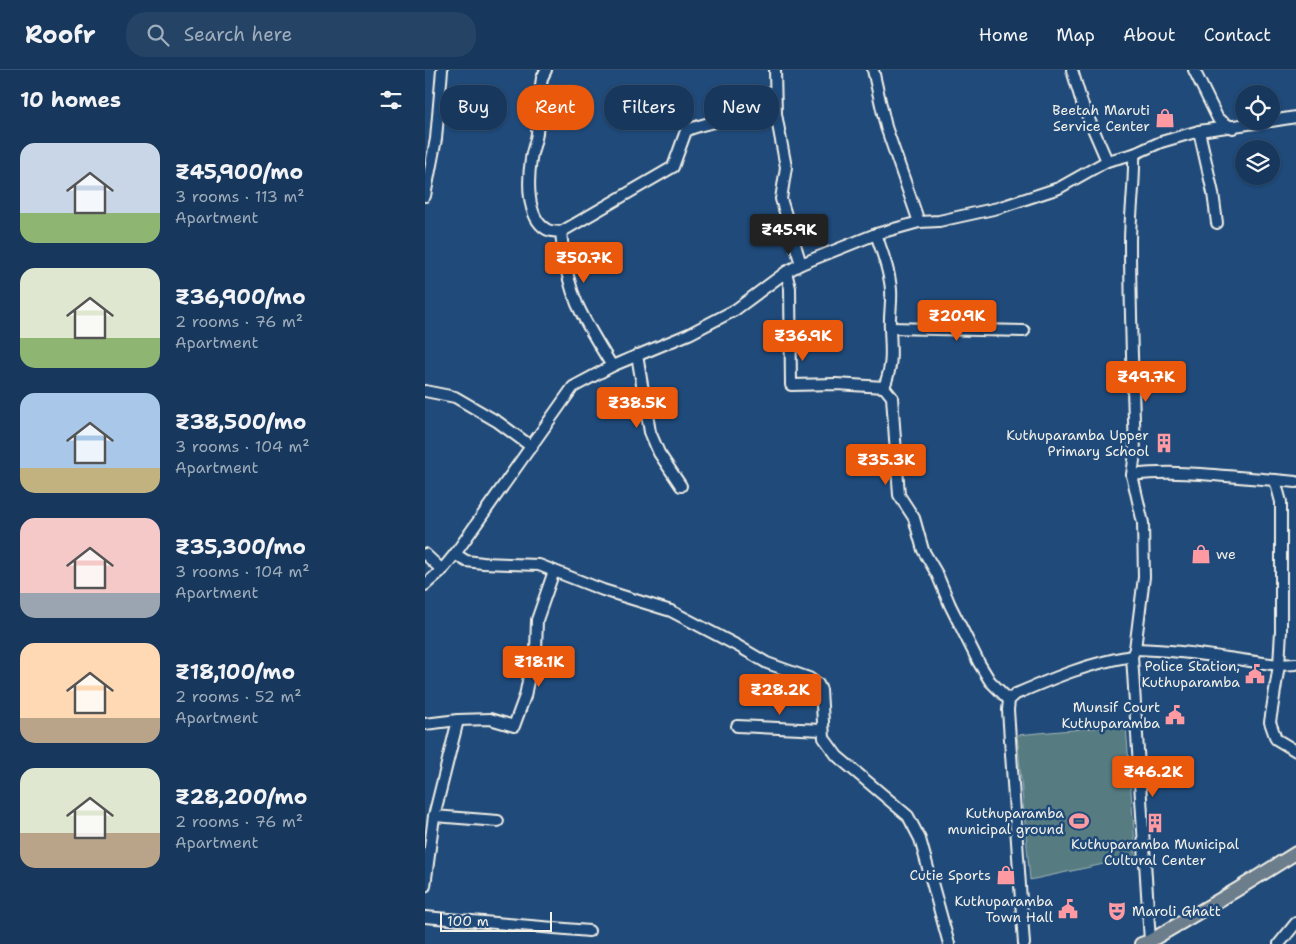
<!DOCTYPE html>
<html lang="en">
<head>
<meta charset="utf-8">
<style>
  :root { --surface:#17385c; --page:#244365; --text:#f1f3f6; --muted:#9eacbb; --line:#365272; --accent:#ea580c }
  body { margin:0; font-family:"Shantell Sans",sans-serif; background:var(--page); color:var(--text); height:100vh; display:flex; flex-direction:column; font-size:19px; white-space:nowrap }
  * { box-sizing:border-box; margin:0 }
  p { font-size:16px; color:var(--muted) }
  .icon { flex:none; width:28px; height:28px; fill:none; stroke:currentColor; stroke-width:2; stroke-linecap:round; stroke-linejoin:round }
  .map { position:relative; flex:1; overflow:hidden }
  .panel { display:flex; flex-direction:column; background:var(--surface); width:425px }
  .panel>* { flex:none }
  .top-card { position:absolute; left:15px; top:15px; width:475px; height:45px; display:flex; gap:10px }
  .tools { position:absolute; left:810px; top:15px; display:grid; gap:10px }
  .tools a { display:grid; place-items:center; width:45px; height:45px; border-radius:50%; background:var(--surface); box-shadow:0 1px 4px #0004,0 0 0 1px var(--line); font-size:25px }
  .scale { position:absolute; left:15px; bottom:12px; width:112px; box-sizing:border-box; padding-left:5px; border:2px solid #f4f1e8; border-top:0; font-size:14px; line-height:18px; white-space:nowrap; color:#f4f1e8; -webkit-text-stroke:4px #1f4a7a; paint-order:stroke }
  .price { position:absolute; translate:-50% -42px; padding:0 11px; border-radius:5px; background:var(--accent); color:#fff; font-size:16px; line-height:32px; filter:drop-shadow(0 1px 2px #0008) }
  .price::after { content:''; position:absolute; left:50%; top:30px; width:15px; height:11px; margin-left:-8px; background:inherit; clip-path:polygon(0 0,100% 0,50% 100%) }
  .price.on { background:#222; color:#fff }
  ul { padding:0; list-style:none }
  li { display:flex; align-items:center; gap:15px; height:125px; padding:0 20px }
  li span { display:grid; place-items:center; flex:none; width:140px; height:100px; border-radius:15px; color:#555 }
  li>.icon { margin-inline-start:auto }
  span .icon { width:60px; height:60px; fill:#fffc; stroke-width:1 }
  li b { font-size:21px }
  h2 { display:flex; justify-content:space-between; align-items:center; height:60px; padding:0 20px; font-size:21px }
  .pill { padding:0 18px; border-radius:20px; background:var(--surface); box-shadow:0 1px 4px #0004,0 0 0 1px var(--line); font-size:18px; line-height:45px }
  .pill.on { background:var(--accent); color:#fff }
  header { display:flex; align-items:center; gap:30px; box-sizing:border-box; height:70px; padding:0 25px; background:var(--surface); border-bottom:1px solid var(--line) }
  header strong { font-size:24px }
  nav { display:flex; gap:28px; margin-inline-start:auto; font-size:18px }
  .search { width:350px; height:45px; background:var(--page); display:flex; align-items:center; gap:12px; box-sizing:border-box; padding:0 18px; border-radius:20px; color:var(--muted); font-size:19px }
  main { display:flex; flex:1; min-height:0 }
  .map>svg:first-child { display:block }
  .pitch { fill:#567c82; stroke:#a5b6b5 }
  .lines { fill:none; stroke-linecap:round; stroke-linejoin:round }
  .minor-casing { stroke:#f4f1e8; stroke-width:14 }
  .major-casing { stroke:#f4f1e8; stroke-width:16 }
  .minor { stroke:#1f4a7a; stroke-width:10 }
  .major { stroke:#6c7d8c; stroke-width:12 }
  .labels { text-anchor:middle; stroke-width:5; stroke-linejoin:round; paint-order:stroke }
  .poi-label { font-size:14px; fill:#f4f1e8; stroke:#1f4a7a; text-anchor:end }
</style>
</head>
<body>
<header>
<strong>Roofr</strong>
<div class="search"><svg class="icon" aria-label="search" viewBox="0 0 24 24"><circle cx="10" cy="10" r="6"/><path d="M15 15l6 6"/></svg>Search here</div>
<nav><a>Home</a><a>Map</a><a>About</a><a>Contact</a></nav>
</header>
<main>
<section class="panel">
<h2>10 homes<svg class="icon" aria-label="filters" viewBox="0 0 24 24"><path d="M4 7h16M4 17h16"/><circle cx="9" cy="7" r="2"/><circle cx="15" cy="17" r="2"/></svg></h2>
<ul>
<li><span style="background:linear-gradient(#c9d6e8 70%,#8fb573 0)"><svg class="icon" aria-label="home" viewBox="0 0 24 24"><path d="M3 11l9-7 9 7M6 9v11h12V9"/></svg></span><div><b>₹45,900/mo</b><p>3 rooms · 113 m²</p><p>Apartment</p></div></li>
<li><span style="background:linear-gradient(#dfe7d0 70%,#8fb573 0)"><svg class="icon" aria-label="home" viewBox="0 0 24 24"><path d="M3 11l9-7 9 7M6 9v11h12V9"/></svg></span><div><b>₹36,900/mo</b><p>2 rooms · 76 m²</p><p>Apartment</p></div></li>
<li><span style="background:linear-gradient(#a9c7e8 75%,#c2b280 0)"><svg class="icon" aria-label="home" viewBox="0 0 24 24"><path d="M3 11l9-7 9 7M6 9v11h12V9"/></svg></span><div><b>₹38,500/mo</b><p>3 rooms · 104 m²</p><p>Apartment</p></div></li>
<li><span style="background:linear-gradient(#f6c9c9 75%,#9aa5b1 0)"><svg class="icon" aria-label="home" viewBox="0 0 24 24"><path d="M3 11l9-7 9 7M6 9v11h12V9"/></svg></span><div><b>₹35,300/mo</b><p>3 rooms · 104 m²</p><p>Apartment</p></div></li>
<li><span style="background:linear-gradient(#ffd9b3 75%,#b9a48a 0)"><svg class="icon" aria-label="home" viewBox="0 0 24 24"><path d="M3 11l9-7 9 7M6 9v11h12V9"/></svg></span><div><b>₹18,100/mo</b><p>2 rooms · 52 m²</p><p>Apartment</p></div></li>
<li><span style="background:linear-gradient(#dfe7d0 65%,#b9a48a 0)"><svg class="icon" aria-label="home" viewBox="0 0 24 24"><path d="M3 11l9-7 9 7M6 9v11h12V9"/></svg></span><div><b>₹28,200/mo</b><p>2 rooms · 76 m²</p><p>Apartment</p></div></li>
</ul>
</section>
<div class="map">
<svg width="871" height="874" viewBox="0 0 871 874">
  <rect width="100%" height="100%" fill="#1f4a7a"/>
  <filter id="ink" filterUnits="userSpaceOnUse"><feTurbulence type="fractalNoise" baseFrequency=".02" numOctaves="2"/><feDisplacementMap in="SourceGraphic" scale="10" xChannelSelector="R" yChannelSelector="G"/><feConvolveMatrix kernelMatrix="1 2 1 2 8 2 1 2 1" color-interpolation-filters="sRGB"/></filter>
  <g filter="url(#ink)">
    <!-- pitch -->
    <polygon class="pitch" points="701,655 711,787 605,810 592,665"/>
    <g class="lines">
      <defs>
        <g id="minor">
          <path d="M121,0L117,8C114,26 114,44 112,63C111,72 107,80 106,89C103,109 101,147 121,159C125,162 131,161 136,162C138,185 143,212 152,234C162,256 175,276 187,296"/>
          <polyline points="350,0 351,44 361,97 356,129 376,194"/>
          <polyline points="448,0 461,57 494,152"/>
          <polyline points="647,0 657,33 682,91"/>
          <polyline points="769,0 793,49 808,58"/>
          <polyline points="846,51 871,47"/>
          <polyline points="774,61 788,123 792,153"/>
          <polyline points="0,126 11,69 17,0"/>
          <path d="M136,162L248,97L261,61C286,49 324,48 351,44"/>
          <path d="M451,164C457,182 465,202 466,220C467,233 464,246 465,259C466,282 468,295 459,317L467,327L474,425L489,448L498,480L512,504L525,535L554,593L565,611L584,630"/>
          <polyline points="361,202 365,218 366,315 411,314 459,317"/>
          <polyline points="465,258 599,261"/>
          <polyline points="212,285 225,362 234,383 256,416"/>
          <polyline points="0,321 30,327 73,352 107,377"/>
          <path d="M707,405C754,399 803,407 850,410"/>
          <polyline points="871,412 850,410 856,432 856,561 854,595 871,594"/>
          <polyline points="0,484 17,500"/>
          <polyline points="30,484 41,491 58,493 114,495 178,520 246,541 313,576 342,593 384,608 393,614 396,620 399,668 412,686 483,746 495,769 524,874"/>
          <polyline points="0,515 17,500 30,484 148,317 187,296 264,264 310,240 361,202 376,194 451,164 494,152 514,151 573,138 634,118 682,91 709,84 736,72 774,61 844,51"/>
          <path d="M710,579C758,580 806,589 854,595L845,652L851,669L871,681"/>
          <polyline points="707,586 725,871"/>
          <polyline points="0,654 33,650 65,649 89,656 100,626 108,586 111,581 112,550 129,501"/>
          <polyline points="312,656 398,660"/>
          <polyline points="9,746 73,751"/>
          <polyline points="0,816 9,746 33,650"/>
          <polyline points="0,847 164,861"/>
          <path d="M599,874L583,640L584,630L591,624C631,607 664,593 707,586L710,579L719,507L718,453L707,405L710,383C708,313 705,242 705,172C705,143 710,113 709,84"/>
          <polyline points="854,874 871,853"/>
        </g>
        <polyline id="major" points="716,874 725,871 813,819 871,783"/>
      </defs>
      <!-- minor casing -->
      <use href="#minor" class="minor-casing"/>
      <!-- major casing -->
      <use href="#major" class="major-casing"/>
      <!-- minor -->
      <use href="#minor" class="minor"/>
      <!-- major -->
      <use href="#major" class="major"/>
    </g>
  </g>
  <!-- icons -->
  <defs>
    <symbol id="shop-bare" viewBox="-9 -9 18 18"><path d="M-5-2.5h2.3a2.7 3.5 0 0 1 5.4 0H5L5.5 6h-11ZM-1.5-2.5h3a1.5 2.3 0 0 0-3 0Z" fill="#ff9aa2" stroke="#1f4a7a" stroke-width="2.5" paint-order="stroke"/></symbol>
    <symbol id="building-bare" viewBox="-9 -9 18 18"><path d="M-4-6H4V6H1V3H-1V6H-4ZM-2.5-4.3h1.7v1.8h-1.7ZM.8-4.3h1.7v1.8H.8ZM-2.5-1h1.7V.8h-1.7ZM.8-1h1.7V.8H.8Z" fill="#ff9aa2" stroke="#1f4a7a" stroke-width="2.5" paint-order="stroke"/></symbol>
    <symbol id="civic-bare" viewBox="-9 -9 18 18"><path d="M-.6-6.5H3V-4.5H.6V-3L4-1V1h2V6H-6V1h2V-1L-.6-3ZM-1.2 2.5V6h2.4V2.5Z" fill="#ff9aa2" stroke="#1f4a7a" stroke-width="2.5" paint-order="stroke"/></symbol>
    <symbol id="stadium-bare" viewBox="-9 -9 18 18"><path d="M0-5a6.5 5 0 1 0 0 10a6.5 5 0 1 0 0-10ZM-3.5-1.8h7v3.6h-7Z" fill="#ff9aa2" stroke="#1f4a7a" stroke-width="2.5" paint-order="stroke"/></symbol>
    <symbol id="theatre-bare" viewBox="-9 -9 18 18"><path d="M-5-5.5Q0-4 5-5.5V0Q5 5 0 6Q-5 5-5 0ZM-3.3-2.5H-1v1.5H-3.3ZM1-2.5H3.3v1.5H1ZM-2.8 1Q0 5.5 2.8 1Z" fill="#ff9aa2" stroke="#1f4a7a" stroke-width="2.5" paint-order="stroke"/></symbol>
  </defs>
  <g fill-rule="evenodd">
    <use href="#shop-bare" x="726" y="34" width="28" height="28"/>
    <use href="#building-bare" x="725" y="359" width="28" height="28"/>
    <use href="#shop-bare" x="762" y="470" width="28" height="28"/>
    <use href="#civic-bare" x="816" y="590" width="28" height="28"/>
    <use href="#civic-bare" x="736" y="631" width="28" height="28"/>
    <use href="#stadium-bare" x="640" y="737" width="28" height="28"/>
    <use href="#building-bare" x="716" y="739" width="28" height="28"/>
    <use href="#shop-bare" x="567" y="791" width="28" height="28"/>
    <use href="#civic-bare" x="629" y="825" width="28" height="28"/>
    <use href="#theatre-bare" x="678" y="827" width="28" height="28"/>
  </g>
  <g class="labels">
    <!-- poi labels -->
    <g class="poi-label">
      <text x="725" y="45">Beetah Maruti<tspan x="725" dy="16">Service Center</tspan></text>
      <text x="724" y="370">Kuthuparamba Upper<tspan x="724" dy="16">Primary School</tspan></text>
      <text x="791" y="489" text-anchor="start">we</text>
      <text x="815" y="601">Police Station,<tspan x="815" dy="16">Kuthuparamba</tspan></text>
      <text x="735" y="642">Munsif Court<tspan x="735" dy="16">Kuthuparamba</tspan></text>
      <text x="639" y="748">Kuthuparamba<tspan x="639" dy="16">municipal ground</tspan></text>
      <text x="730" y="779" text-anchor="middle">Kuthuparamba Municipal<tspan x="730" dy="16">Cultural Center</tspan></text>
      <text x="566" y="810">Cutie Sports</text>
      <text x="628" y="836">Kuthuparamba<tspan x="628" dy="16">Town Hall</tspan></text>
      <text x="707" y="846" text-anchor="start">Maroli Ghatt</text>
    </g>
  </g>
</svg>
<div class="tools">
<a><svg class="icon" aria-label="locate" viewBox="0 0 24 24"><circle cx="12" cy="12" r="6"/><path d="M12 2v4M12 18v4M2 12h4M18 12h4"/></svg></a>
<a><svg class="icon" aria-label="layers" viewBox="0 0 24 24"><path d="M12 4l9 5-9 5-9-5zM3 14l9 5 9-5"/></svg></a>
</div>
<div class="scale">100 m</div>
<b class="price on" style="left:364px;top:186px">₹45.9K</b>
<b class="price" style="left:159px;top:214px">₹50.7K</b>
<b class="price" style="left:532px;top:272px">₹20.9K</b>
<b class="price" style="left:378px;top:292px">₹36.9K</b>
<b class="price" style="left:721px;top:333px">₹49.7K</b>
<b class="price" style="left:212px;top:359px">₹38.5K</b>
<b class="price" style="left:461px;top:416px">₹35.3K</b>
<b class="price" style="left:114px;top:618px">₹18.1K</b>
<b class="price" style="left:355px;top:646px">₹28.2K</b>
<b class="price" style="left:728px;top:728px">₹46.2K</b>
<div class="top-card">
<a class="pill">Buy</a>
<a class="pill on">Rent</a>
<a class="pill">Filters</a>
<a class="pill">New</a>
</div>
</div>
</main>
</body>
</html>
